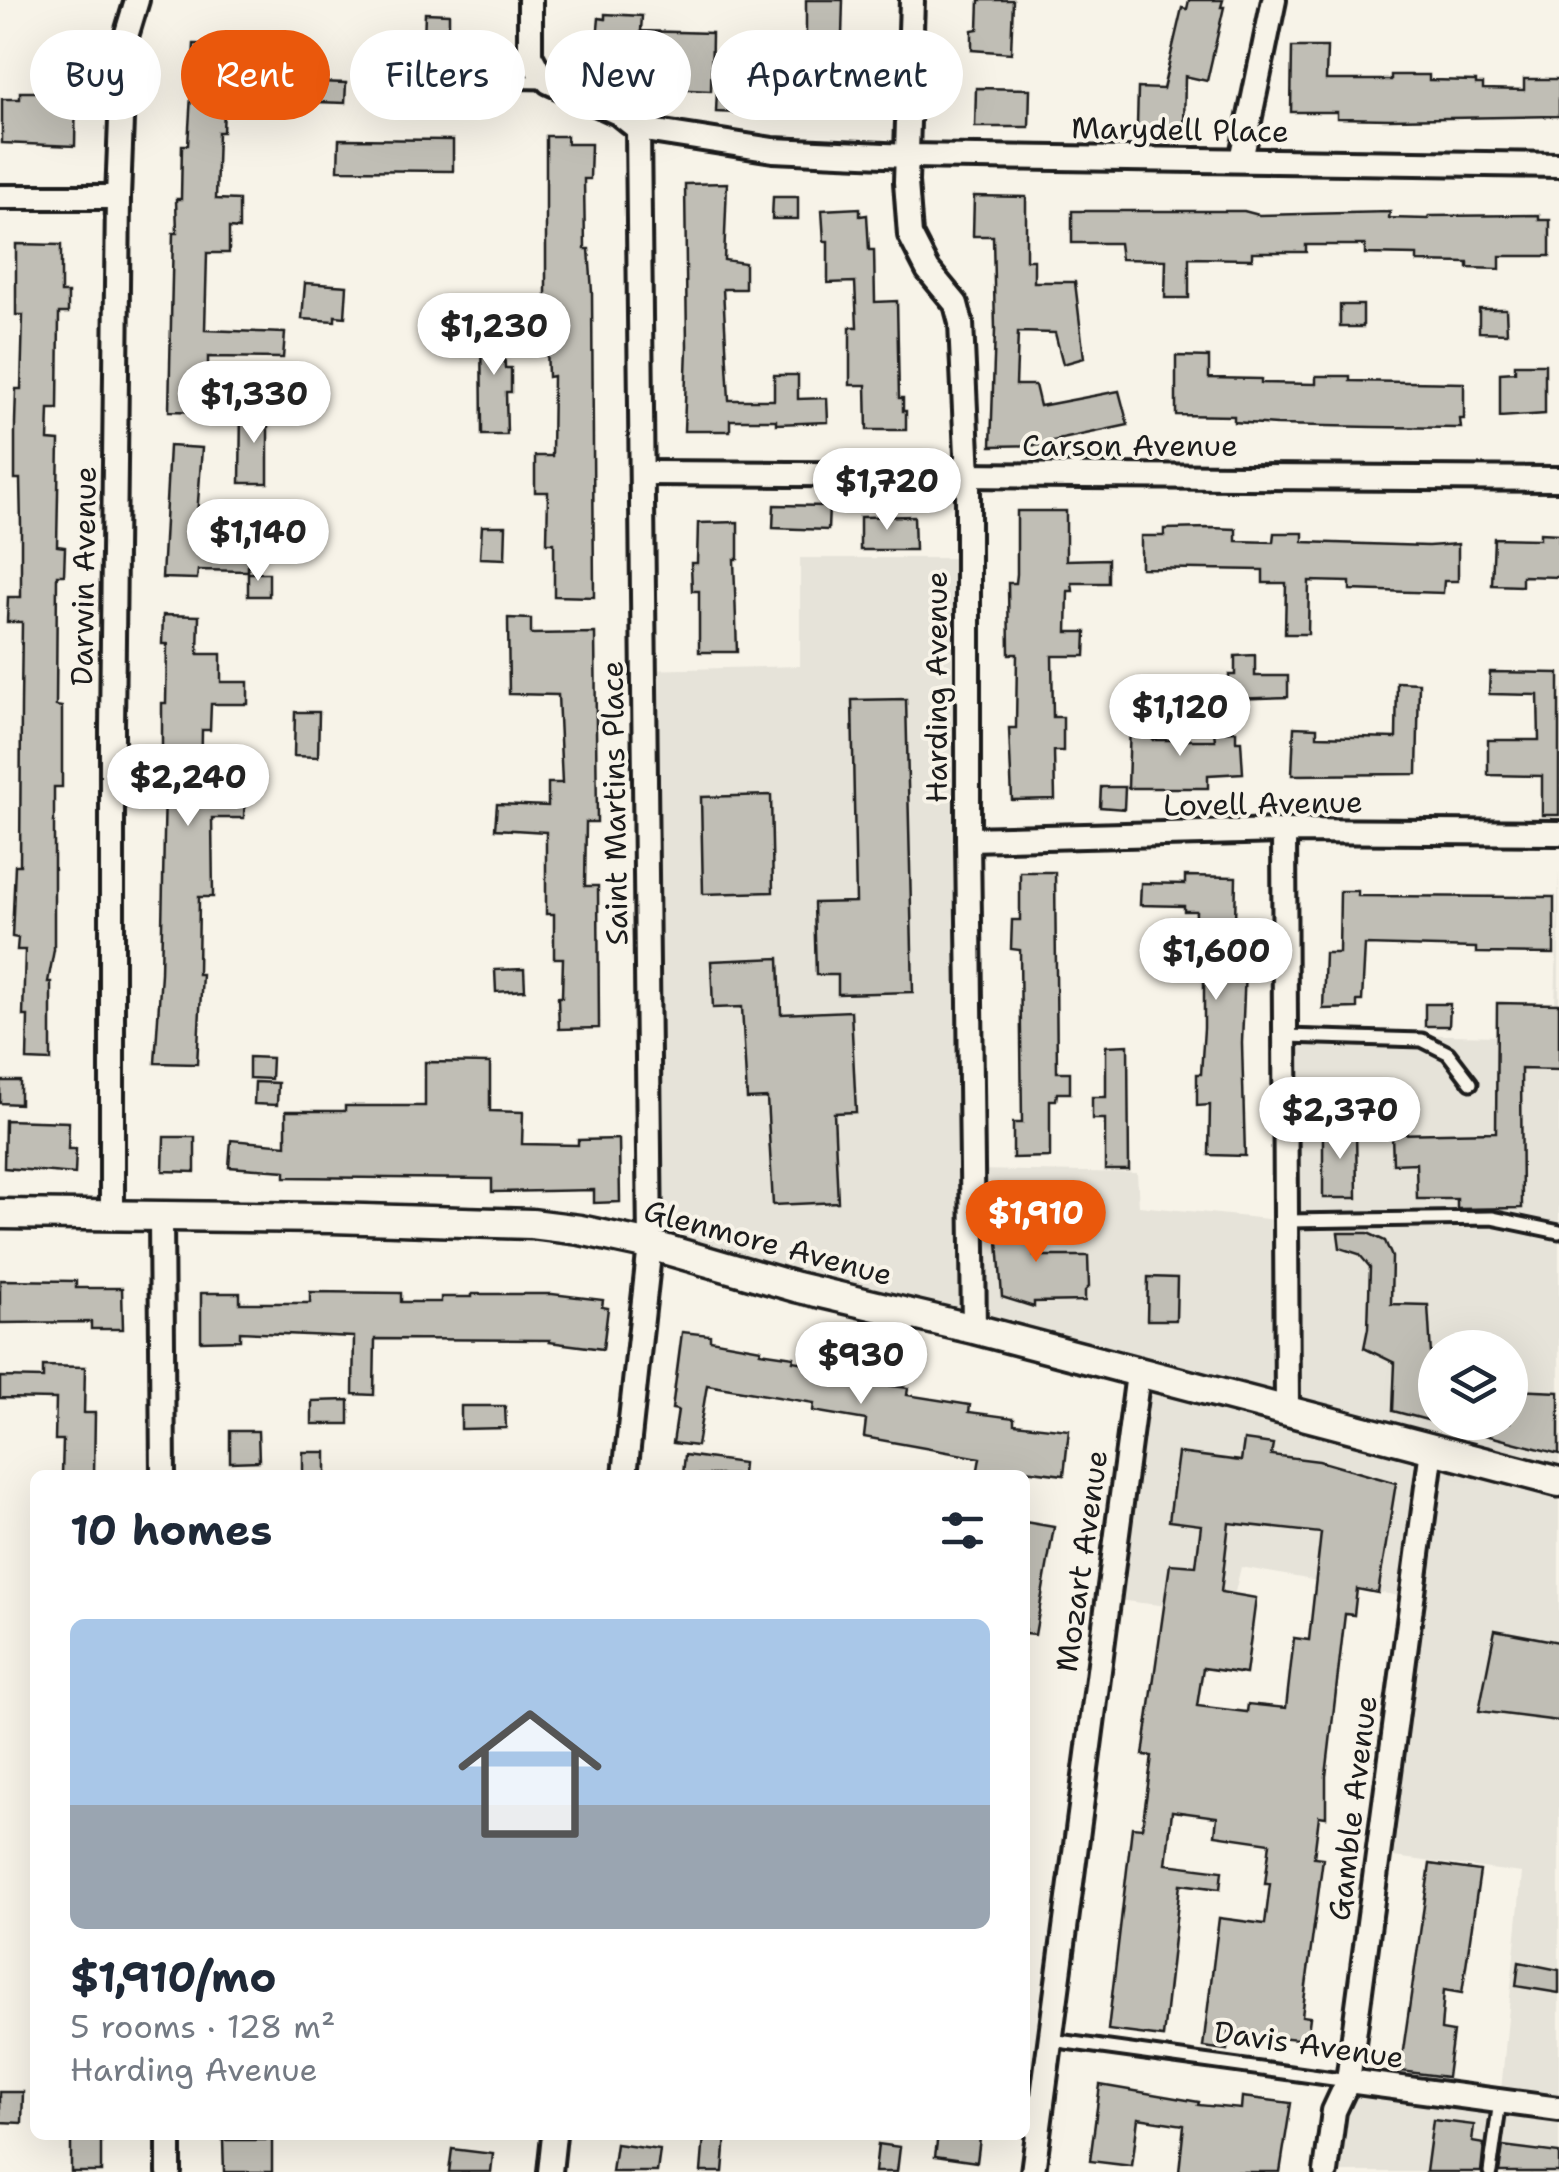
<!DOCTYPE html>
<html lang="en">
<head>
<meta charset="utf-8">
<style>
  :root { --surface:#fff; --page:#f2f2f3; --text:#1f2937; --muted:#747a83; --accent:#ea580c }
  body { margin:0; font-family:"Shantell Sans",sans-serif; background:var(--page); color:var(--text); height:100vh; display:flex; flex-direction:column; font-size:38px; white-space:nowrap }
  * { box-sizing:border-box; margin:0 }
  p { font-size:32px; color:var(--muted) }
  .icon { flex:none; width:55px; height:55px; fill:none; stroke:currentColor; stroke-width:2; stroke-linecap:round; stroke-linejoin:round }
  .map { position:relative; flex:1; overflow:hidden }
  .drawer { position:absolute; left:30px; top:1470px; width:1000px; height:670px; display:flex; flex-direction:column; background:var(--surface); border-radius:15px; box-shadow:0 10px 40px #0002 }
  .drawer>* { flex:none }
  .hud { position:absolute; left:30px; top:30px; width:1000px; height:90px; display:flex; gap:20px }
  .tools { position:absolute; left:1418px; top:1330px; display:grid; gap:20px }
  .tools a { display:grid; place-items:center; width:110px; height:110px; border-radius:50%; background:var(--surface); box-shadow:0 10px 40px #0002; font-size:50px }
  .price { position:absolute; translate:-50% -85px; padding:0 22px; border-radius:35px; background:#fff; color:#222; font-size:32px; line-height:65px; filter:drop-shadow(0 2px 5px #0008) }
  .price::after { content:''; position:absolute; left:50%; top:60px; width:30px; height:22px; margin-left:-15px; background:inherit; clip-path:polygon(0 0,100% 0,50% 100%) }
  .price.active { background:var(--accent); color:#fff }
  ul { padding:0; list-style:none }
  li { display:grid; align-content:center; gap:20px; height:530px; padding:0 40px }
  li span { display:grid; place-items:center; height:310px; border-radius:15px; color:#555 }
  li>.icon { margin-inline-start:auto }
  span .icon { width:180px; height:180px; fill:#fffc; stroke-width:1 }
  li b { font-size:42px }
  h2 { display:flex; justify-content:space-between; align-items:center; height:120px; padding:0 40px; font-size:42px }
  .tag { padding:0 35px; border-radius:45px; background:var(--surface); box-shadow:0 10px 40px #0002; font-size:35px; line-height:90px }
  .tag.active { background:var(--accent); color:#fff }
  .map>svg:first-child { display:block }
  .built { fill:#e6e3d9; fill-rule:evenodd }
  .building { fill:#c0beb5; stroke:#1c1c1c; stroke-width:2.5; fill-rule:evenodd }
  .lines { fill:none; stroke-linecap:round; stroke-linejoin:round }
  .service-casing { stroke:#1c1c1c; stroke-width:19 }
  .minor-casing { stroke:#1c1c1c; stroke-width:30 }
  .tertiary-casing { stroke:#1c1c1c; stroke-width:35 }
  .service { stroke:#f7f3e8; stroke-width:11 }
  .minor { stroke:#f7f3e8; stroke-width:22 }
  .tertiary { stroke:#f7f3e8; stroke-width:28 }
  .labels { text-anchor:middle; stroke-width:8; stroke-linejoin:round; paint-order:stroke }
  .street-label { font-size:30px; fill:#1c1c1c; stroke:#f7f3e8 }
</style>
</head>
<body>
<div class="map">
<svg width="1559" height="2172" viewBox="0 0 1559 2172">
  <rect width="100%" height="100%" fill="#f7f3e8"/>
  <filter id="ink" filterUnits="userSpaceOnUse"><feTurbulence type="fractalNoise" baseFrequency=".01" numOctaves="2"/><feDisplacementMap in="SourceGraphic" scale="20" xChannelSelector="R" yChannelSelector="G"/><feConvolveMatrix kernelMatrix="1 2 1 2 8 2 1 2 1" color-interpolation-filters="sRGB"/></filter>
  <g filter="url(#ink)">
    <!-- built -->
    <path class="built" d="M800,558H967L971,1170L1137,1173L1139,1206L1287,1221L1286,1032L1503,1036L1555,1006L1559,871V2172H1326L1348,2081L1500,2101L1522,1873L1377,1855L1410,1598L1241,1567L1230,1613L1107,1599L1138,1374L650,1245L643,670L800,666ZM1435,1348H1510V1422H1435Z"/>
    <!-- building -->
    <g class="building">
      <polygon points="806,0 843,0 842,37 851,37 850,61 840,61 838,116 806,115"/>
      <polygon points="979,0 1013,0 1011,53 972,50 972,30 978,29"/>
      <polygon points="1189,0 1223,0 1221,7 1224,7 1207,81 1185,76 1184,128 1137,127 1138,88 1163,89 1182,8 1187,9"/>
      <polygon points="425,13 449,14 449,29 456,29 454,69 423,68"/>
      <polygon points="605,14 642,16 641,31 712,33 711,91 666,89 667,67 616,64 617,45 597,40 599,18 605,19"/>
      <polygon points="194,44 238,45 238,55 300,56 299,82 225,83 223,132 218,132 216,199 239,200 239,229 229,228 229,253 207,253 205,330 285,333 283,358 208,357 208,412 169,411 173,233 177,233 176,199 181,199 182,145 188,145"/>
      <polygon points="1292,47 1327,47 1326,80 1391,80 1391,75 1429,75 1429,80 1476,81 1476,84 1483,84 1483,89 1524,90 1524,79 1559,79 1559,116 1390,119 1337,118 1337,112 1291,112"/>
      <polygon points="45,80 76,80 75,146 2,143 2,99 20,99 20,92 45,92"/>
      <polygon points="318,82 346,83 345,103 317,102"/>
      <polygon points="976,88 1030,89 1029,127 975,127"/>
      <polygon points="717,89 740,90 739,113 716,112"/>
      <polygon points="546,136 567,136 567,144 591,144 590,179 584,179 585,249 589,249 592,292 594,597 554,596 554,543 547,543 548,492 535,492 535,456 552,456 553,376 548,377 547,343 552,343 552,306 546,305"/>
      <polygon points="339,139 453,140 453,171 338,170"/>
      <polygon points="727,183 724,260 745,263 745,289 723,289 729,400 774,400 774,375 798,375 798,399 827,398 828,422 776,424 776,420 730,420 730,431 684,431 687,347 685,184"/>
      <polygon points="974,196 1026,197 1026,260 1034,260 1034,282 1075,282 1084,358 1063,364 1055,333 1018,332 1016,385 1035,385 1040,406 1119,391 1128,425 1048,442 1048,445 991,446 995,330 993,236 973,236"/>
      <polygon points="773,197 798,197 798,219 772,219"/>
      <polygon points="860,208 860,216 867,215 869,250 874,250 875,302 897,301 899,398 903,398 903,411 906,411 906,430 867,430 866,385 850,385 850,327 857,327 855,282 828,283 828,241 824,241 822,210"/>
      <polygon points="1072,211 1244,211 1259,215 1390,212 1389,218 1428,219 1429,216 1539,215 1539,220 1550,220 1550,256 1500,256 1500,269 1468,268 1468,263 1417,262 1417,255 1365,254 1365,245 1306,245 1306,252 1252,252 1252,259 1189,258 1189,298 1165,298 1166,260 1121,259 1119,243 1072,243"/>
      <polygon points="16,244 61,245 61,293 68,293 68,313 59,313 58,409 49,409 48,440 59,441 57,546 65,547 64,575 57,575 56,706 62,707 62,787 54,787 54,950 48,982 51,982 51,1061 27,1060 28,1016 23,1016 25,950 17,950 18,938 12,937 15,865 20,865 21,705 22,622 7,622 8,597 21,597 21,526 20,479 15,479 15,423 16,389 21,389 23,315 16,315"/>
      <polygon points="305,283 347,286 345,317 335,316 335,321 302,319"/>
      <rect x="1340" y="305" width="23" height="22"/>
      <polygon points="1479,309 1506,309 1507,333 1479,332"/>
      <polygon points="503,317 505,368 511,368 511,392 506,392 507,435 482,435 481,318"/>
      <polygon points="1176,356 1209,357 1209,378 1261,379 1261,383 1316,384 1316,376 1350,376 1350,381 1464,383 1464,419 1460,419 1461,428 1373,427 1277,425 1234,422 1234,416 1176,415"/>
      <polygon points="1515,364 1545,364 1545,414 1500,417 1500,373 1515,372"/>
      <polygon points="241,409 268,410 268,483 240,483"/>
      <polygon points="169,446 202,448 197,516 248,516 248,571 198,570 197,579 162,578"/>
      <polygon points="774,505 829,506 828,530 773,528"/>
      <polygon points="1017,511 1066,511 1066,560 1108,559 1108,583 1072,583 1073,591 1068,591 1067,632 1086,632 1085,656 1052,656 1053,717 1063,717 1063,751 1054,751 1055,799 1012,800 1009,728 1016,728 1017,654 1009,654 1008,583 1016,583 1017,574"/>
      <polygon points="914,516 915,550 860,550 860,517"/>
      <polygon points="738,522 738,559 734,559 737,652 699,652 699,591 692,591 691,563 697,563 698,523"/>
      <polygon points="482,526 506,526 505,559 480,558"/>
      <polygon points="1211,528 1236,529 1236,541 1273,542 1274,533 1303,533 1303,542 1428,546 1458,544 1458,581 1444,581 1443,593 1350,590 1350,582 1309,581 1308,634 1285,634 1286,583 1263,583 1263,570 1141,568 1141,536 1164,536 1164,529"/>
      <polygon points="1540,533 1559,534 1559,577 1522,576 1522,586 1492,585 1494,538 1540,539"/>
      <rect x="248" y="573" width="21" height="23"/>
      <polygon points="163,615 199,616 198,654 221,654 221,682 248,682 248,704 211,704 210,730 202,730 201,789 245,789 244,818 212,818 213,897 199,897 198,974 202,974 197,1064 155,1063 161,973 165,789 165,776 162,776 162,703 166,703 167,644 162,644"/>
      <polygon points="508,618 531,619 531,634 595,633 597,822 586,822 585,886 598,886 599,1028 559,1029 558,997 562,997 563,958 554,958 554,914 546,914 546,832 495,829 497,804 548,806 548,783 562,783 558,695 509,694"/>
      <polygon points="1255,655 1255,676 1288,676 1288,697 1230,699 1229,675 1235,675 1235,656"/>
      <polygon points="1490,672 1559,673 1559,815 1542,815 1542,776 1488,775 1488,740 1539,740 1538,695 1489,694"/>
      <polygon points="1397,682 1419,683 1417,774 1292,775 1294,727 1317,728 1317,736 1396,738"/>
      <polygon points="906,699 913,992 838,994 838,975 816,975 814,903 856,902 852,700"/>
      <polygon points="295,712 319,712 318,757 294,756"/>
      <polygon points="1130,721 1153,722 1153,740 1215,740 1214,732 1236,731 1236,741 1241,741 1243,773 1208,775 1208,788 1128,788"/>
      <polygon points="1101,787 1125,787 1124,809 1100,807"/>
      <polygon points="771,795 773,892 703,894 701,797"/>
      <polygon points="1020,872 1055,872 1057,1072 1070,1072 1070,1093 1057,1093 1056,1100 1050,1100 1050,1157 1013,1158 1013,1123 1022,1123 1020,950 1011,949 1012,920 1020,920"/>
      <polygon points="1185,876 1236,877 1234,969 1245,969 1242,1043 1245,1156 1209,1155 1210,1105 1197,1106 1197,1074 1201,1074 1204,1028 1204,945 1195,945 1196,911 1184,911 1184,906 1140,905 1141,883 1185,884"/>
      <polygon points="1340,891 1358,891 1358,896 1554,897 1554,954 1476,953 1476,948 1365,945 1362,1001 1357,1001 1357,1008 1323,1009 1325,953 1339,953"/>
      <polygon points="779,958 781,1014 851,1011 856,1112 834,1113 838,1202 773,1205 767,1098 747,1099 742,1007 713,1008 711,961"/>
      <polygon points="524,969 525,990 496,992 495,970"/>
      <polygon points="1497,1003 1559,1004 1559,1070 1521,1069 1522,1208 1457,1209 1457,1199 1417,1199 1416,1163 1393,1164 1392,1134 1496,1132"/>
      <polygon points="1425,1004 1450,1004 1449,1026 1425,1026"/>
      <polygon points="1128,1045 1129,1170 1105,1170 1105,1119 1092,1119 1092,1097 1106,1097 1106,1046"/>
      <polygon points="249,1057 272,1058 271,1079 249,1078"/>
      <polygon points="425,1062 490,1063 490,1111 523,1112 522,1144 578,1145 578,1140 619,1139 620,1202 594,1203 594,1190 492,1192 492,1179 285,1177 285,1171 229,1167 231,1140 286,1145 286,1111 345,1111 345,1106 425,1106"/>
      <polygon points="0,1081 20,1081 20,1104 0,1103"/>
      <polygon points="255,1082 278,1083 277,1105 254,1104"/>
      <polygon points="5,1120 69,1122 68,1149 76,1149 75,1174 4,1168"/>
      <polygon points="1323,1125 1356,1125 1357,1198 1323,1198"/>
      <polygon points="164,1137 195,1137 195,1172 163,1171"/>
      <polygon points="1034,1210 1034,1256 1088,1256 1089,1287 1085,1291 1085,1301 1034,1302 1034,1307 1002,1297 996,1213"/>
      <polygon points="1338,1233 1368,1233 1385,1241 1392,1257 1391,1304 1428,1305 1435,1422 1393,1411 1395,1363 1364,1348 1368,1328 1370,1267 1359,1254 1340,1248"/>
      <polygon points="1148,1277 1177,1278 1176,1320 1147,1320"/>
      <polygon points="0,1280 76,1281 76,1288 122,1288 123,1329 91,1329 91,1322 0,1323"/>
      <polygon points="310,1292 401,1293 401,1302 441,1302 441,1297 472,1297 472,1294 552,1294 603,1300 602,1307 608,1308 603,1349 549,1342 550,1340 375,1339 374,1395 353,1394 354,1337 240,1332 240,1340 201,1341 201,1293 240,1293 240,1303 310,1303"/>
      <polygon points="682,1332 710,1335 710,1340 761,1349 760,1352 794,1357 793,1361 851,1370 849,1380 908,1388 907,1395 970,1405 969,1412 1014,1418 1014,1424 1069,1430 1064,1475 1008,1468 1007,1475 977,1475 980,1458 864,1437 866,1420 813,1411 814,1403 707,1385 697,1446 673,1443 678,1410 672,1409"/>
      <polygon points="43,1366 85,1367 84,1413 95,1413 94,1475 62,1475 63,1440 55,1440 56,1399 0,1398 0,1377 43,1378"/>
      <polygon points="1510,1390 1559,1392 1559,1454 1462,1429 1463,1422 1510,1422"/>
      <polygon points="349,1400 349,1424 312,1424 312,1401"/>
      <polygon points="461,1406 505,1406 506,1428 461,1429"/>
      <polygon points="230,1431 258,1431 259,1461 230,1462"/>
      <path d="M1244,1440L1273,1444L1271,1455L1319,1461L1396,1483L1378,1593L1357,1589L1354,1615L1345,1614L1326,1776V1817L1319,1816L1314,1857L1323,1858L1302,2016L1310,2017L1307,2040L1229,2032L1227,2050L1203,2047L1219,1918L1265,1924L1270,1884H1265L1270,1843L1215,1835L1217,1817L1172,1811L1166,1864L1222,1871L1220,1889L1180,1884L1163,2037L1108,2030L1132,1827L1142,1828L1152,1756L1143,1755L1170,1564L1196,1566L1201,1525L1169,1521L1178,1453L1241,1461ZM1229,1523L1321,1533L1309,1640L1294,1638L1286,1708L1248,1704L1247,1712L1197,1706L1203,1668L1246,1674L1256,1598L1221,1592Z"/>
      <rect x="303" y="1452" width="23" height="23"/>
      <polygon points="685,1455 743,1463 742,1475 683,1475"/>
      <polygon points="1025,1522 1054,1527 1035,1635 1025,1634"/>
      <polygon points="1495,1630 1559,1642 1559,1721 1479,1711"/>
      <polygon points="1430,1864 1480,1871 1462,1993 1444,1990 1441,2030 1453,2032 1447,2077 1400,2071"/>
      <polygon points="1519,1962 1559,1970 1559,1993 1516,1986"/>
      <polygon points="1100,2085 1199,2102 1198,2105 1241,2109 1242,2097 1291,2103 1280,2172 1179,2172 1184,2125 1138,2118 1132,2166 1090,2161"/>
      <polygon points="0,2092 23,2092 22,2123 0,2122"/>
      <polygon points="1433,2120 1474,2125 1472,2142 1484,2144 1481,2172 1426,2172"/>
      <rect x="71" y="2135" width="30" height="37"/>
      <polygon points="704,2135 726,2135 723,2172 701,2172"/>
      <polygon points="938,2135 976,2135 980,2138 977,2162 935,2156"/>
      <polygon points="223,2140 272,2140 272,2172 224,2172"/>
      <polygon points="616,2144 660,2150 657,2172 612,2172"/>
      <polygon points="878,2144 900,2147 897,2172 875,2172"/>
      <polygon points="1503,2146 1559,2153 1559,2172 1499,2172"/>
      <polygon points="452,2149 493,2154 491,2172 449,2172"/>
    </g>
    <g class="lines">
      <defs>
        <g id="service">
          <polyline points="407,80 545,82"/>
          <polyline points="1286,1036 1422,1040 1448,1053 1471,1083"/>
          <polyline points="1288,1221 1492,1218 1559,1232"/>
          <polyline points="1051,2040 1348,2081"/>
          <polyline points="1490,2172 1500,2101"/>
        </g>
        <g id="minor">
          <polyline points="530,0 530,55 538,70 549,82 618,113 638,129 773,150 907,156 1559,165"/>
          <polyline points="912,0 906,182 910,235 928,270 956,304 961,323 968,476 968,839 974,1329"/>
          <polyline points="1241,160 1274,0"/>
          <polyline points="0,197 118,197"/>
          <polyline points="642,473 1559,479"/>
          <polyline points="1284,831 1287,1411"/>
          <polyline points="968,839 1284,831 1559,833"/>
          <polyline points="112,1216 112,729 118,197 124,43 137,0"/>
          <polyline points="161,1217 163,1475"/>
          <polyline points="625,1475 650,1245 638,129"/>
          <polyline points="1348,2081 1559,2109"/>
          <polyline points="169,2135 169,2172"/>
          <polyline points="550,2172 554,2135"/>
          <polyline points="1033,2172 1138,1374"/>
          <polyline points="1326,2172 1334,2111 1348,2081 1432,1449"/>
        </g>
        <polyline id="tertiary" points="0,1214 331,1218 532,1224 580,1230 650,1245 796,1287 974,1329 1559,1482"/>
      </defs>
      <!-- service casing -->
      <use href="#service" class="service-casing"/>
      <!-- minor casing -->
      <use href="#minor" class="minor-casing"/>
      <!-- tertiary casing -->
      <use href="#tertiary" class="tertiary-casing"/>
      <!-- service -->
      <use href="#service" class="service"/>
      <!-- minor -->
      <use href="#minor" class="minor"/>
      <!-- tertiary -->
      <use href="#tertiary" class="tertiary"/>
    </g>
  </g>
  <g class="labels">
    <!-- street labels -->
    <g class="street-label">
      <text transform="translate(1180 130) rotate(1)" y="10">Marydell Place</text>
      <text x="1130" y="456">Carson Avenue</text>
      <text transform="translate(84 576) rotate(-89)" y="10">Darwin Avenue</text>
      <text transform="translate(937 687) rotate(-90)" y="10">Harding Avenue</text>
      <text transform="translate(615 803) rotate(-91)" y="10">Saint Martins Place</text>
      <text transform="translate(1263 804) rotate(-1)" y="10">Lovell Avenue</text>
      <text transform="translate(768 1243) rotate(15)" y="10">Glenmore Avenue</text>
      <text transform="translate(1082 1561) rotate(-82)" y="10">Mozart Avenue</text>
      <text transform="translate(1353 1808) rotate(-83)" y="10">Gamble Avenue</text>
      <text transform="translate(1309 2045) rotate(8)" y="10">Davis Avenue</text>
    </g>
  </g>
</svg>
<div class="tools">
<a><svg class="icon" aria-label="layers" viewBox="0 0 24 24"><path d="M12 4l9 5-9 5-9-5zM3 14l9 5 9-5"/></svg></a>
</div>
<b class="price" style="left:494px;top:378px">$1,230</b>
<b class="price" style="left:254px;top:446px">$1,330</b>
<b class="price" style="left:887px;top:533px">$1,720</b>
<b class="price" style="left:258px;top:584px">$1,140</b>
<b class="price" style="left:1180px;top:759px">$1,120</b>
<b class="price" style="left:188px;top:829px">$2,240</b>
<b class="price" style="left:1216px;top:1003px">$1,600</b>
<b class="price" style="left:1340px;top:1162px">$2,370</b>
<b class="price active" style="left:1036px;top:1265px">$1,910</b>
<b class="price" style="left:861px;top:1407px">$930</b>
<div class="hud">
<a class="tag">Buy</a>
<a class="tag active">Rent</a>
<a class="tag">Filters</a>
<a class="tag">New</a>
<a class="tag">Apartment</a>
</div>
<section class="drawer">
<h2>10 homes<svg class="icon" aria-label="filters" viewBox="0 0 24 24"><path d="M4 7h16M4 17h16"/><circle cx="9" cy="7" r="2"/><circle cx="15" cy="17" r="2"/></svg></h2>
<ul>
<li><span style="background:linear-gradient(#a9c7e8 60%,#9aa5b1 0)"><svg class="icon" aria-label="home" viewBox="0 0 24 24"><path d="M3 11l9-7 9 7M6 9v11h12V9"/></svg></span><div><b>$1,910/mo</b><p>5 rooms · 128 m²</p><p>Harding Avenue</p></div></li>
</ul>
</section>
</div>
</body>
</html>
